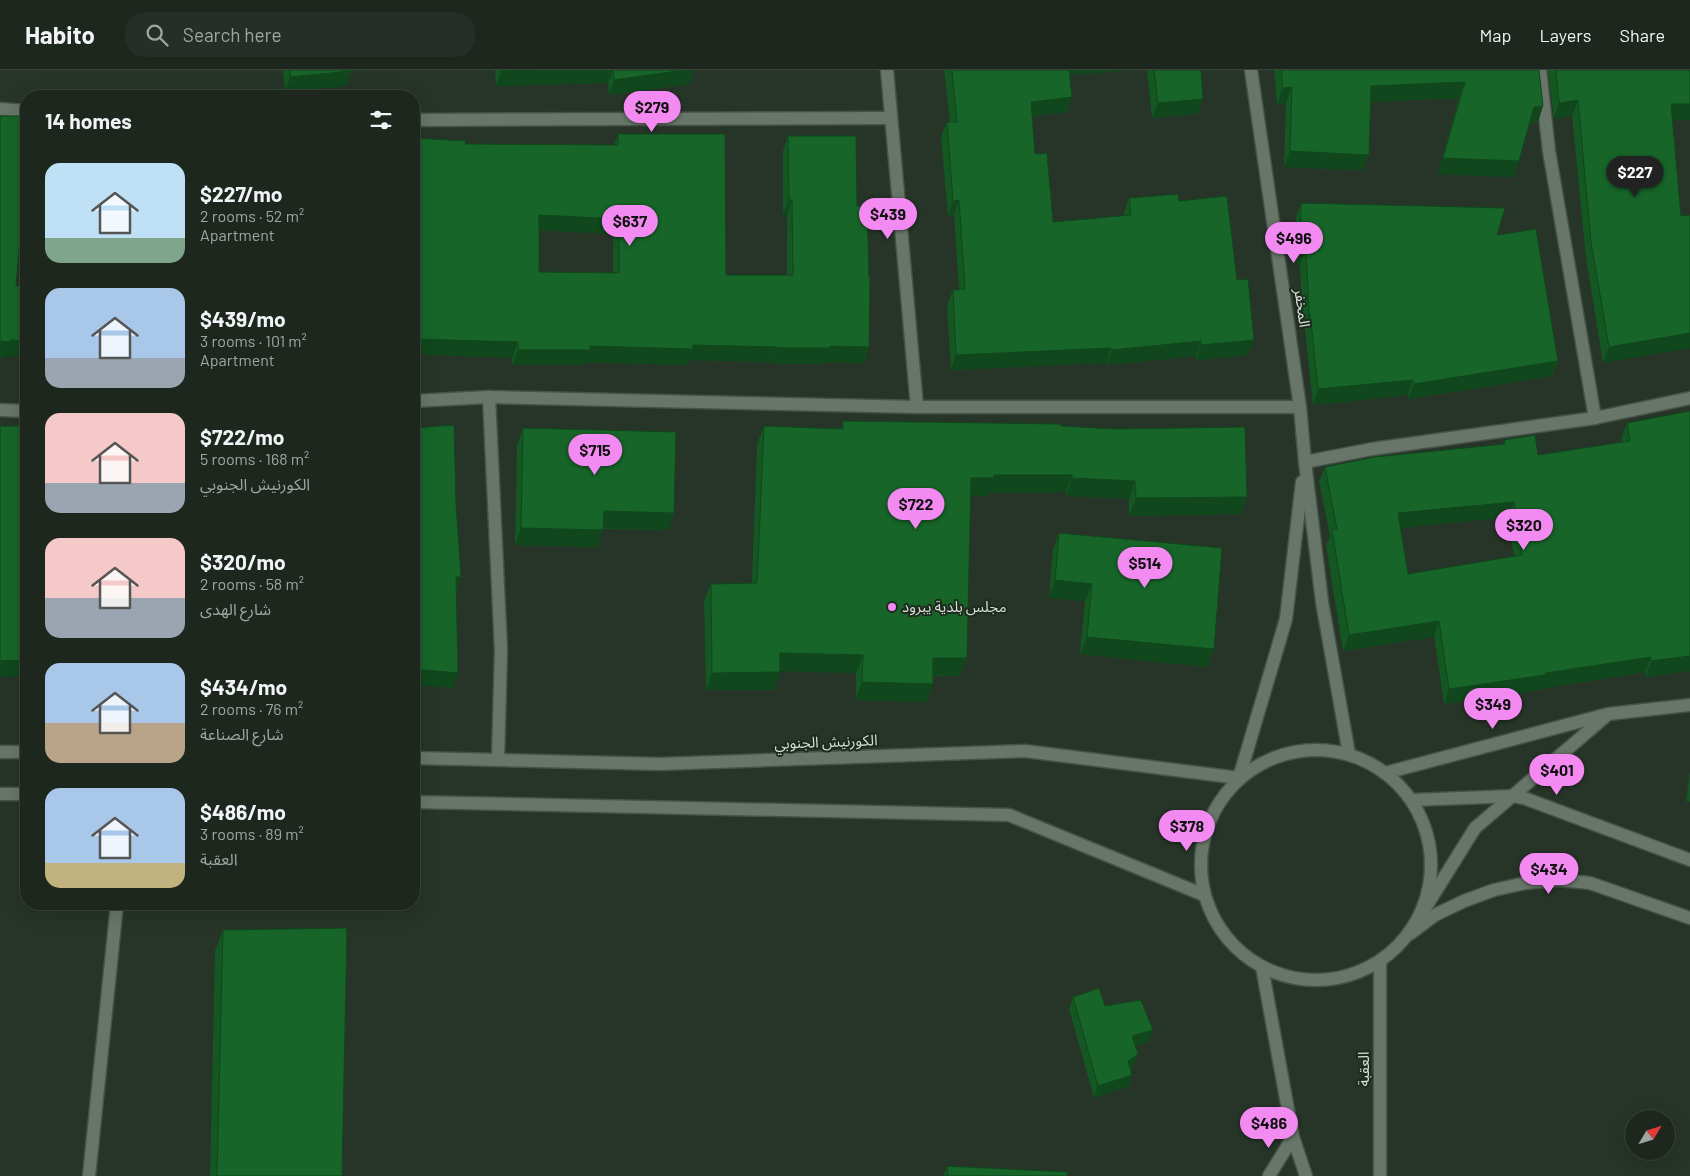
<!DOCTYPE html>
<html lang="en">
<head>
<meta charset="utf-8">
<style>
  :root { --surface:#1d271e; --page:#252f27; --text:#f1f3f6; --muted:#a0a5a4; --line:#3b443c; --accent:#f28af2 }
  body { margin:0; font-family:Barlow,"Noto Sans Arabic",sans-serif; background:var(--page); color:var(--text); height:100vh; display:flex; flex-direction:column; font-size:19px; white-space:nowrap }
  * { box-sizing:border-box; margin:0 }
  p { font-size:16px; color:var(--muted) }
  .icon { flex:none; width:28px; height:28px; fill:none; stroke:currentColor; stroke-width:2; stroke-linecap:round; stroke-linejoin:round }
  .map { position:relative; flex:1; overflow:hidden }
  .side { position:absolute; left:20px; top:20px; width:400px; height:820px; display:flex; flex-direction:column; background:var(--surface); border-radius:20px; box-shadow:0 5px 20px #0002,0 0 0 1px var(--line) }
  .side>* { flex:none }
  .needle { width:32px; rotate:52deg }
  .fabs { position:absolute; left:1625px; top:1040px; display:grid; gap:10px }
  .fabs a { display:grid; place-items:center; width:50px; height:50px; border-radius:50%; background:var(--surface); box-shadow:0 5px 20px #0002,0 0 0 1px var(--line); font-size:25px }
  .price { position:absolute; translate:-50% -42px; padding:0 11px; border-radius:18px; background:var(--accent); color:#111; font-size:16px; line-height:32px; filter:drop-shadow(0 1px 2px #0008) }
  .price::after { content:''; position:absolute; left:50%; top:30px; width:15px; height:11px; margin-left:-8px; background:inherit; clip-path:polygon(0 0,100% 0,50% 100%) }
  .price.selected { background:#222; color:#fff }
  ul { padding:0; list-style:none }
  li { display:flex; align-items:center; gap:15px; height:125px; padding:0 25px }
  li span { display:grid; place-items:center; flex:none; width:140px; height:100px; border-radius:15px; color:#555 }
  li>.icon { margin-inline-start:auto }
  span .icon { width:60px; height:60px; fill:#fffc; stroke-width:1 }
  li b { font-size:21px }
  h2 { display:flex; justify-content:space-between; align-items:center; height:60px; padding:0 25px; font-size:21px }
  header { display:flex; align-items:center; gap:30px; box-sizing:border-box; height:70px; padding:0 25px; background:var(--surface); border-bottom:1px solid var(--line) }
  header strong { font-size:24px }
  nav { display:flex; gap:28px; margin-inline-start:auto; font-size:18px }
  .search { width:350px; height:45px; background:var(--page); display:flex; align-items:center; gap:12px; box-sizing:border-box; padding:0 18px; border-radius:20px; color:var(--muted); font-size:19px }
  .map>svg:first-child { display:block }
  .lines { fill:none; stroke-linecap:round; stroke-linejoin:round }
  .minor-casing { stroke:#475247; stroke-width:15 }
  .tertiary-casing { stroke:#475247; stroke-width:15 }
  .secondary-casing { stroke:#475247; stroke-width:15 }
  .minor { stroke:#677669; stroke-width:12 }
  .tertiary { stroke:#677669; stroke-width:12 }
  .secondary { stroke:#677669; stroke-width:12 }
  .wall { fill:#145723; fill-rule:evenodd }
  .shaded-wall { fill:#10471d }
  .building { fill:#176529; stroke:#10471d; fill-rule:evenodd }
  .poi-dot { fill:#f28af2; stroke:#1d2a1e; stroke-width:2 }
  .labels { text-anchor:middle; stroke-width:4; stroke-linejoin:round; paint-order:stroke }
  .street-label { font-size:15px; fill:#d6ded6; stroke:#1d2a1e }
  .poi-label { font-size:15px; fill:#d6ded6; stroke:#1d2a1e; text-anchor:start }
</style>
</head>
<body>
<header>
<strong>Habito</strong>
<div class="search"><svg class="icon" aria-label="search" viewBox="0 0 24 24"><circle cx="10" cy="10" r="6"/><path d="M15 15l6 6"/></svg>Search here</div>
<nav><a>Map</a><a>Layers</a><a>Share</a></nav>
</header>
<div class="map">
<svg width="1690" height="1106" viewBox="0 0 1690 1106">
  <rect width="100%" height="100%" fill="#273428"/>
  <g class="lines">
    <defs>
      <g id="minor">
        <polyline points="887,0 917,337"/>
        <polyline points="1540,0 1549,81 1595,348"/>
        <polyline points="0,39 26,41"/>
        <polyline points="414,50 890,48"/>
        <polyline points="489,327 501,580 498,689"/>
        <polyline points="414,331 489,327 917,337 1300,337"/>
        <polyline points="0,340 26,341"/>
        <polyline points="1305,392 1372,379 1595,348 1690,328"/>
        <polyline points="89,1106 117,834"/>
        <polyline points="1269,1106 1293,1067"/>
      </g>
      <g id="tertiary">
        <polyline points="1251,0 1300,337 1305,392 1322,532 1349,684"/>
        <polyline points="1385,703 1608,644 1690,635"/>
        <polyline points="1239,708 1286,549 1302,412"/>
        <polyline points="1409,864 1475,758 1606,646"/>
      </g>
      <g id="secondary">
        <circle cx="1316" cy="795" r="115"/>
        <polyline points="0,682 26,682"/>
        <polyline points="414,688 660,694 1025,681 1239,708"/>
        <polyline points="0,724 26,724"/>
        <polyline points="1412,730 1513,726 1524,728 1690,790"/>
        <polyline points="414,732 1009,745 1204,825"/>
        <polyline points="1411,863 1435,845 1464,831 1494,820 1525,813 1558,810 1590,813 1690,848"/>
        <polyline points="1262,897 1293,1067 1306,1106"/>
        <polyline points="1380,1106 1380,892"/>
      </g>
    </defs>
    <!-- minor casing -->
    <use href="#minor" class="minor-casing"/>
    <!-- tertiary casing -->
    <use href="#tertiary" class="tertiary-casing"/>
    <!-- secondary casing -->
    <use href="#secondary" class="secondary-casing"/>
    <!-- minor -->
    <use href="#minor" class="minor"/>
    <!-- tertiary -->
    <use href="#tertiary" class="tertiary"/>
    <!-- secondary -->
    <use href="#secondary" class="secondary"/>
  </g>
  <!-- wall -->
  <g class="wall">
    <polygon points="283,0 358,0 351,1 346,16 285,22"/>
    <polygon points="495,0 694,0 689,14 609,25 608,13 496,16"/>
    <polygon points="944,0 1131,0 1070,5 1067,42 1032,46 1035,84 1053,152 1124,146 1124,143 1129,128 1179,131 1237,210 1248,285 1196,290 1196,286 1106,295 1106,293 951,300 947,235 953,220 959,220 954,145 948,146 941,67 947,52 950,52"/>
    <polygon points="1147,0 1201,0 1203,29 1198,44 1152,48"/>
    <polygon points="1274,0 1539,0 1538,52 1530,53 1513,107 1438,104 1459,28 1371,32 1363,100 1284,97 1286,33 1277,34"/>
    <polygon points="1548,0 1690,0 1690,50 1672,50 1681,146 1603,293 1586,188 1572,46 1554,49"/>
    <path d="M618,64L726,205H787V145H783V81L788,66L857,136L864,293L825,292L824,294H772V292L689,290L687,295L586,292L585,295H512V288L414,284V68L465,74L614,75ZM539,160L613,164V203L539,202Z"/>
    <polygon points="1301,133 1497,165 1558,291 1552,306 1408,329 1408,325 1313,335 1305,259 1303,259 1300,195 1295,194 1296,148"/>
    <path d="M1690,341V601L1646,607L1645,602L1540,619L1539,620L1444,634L1434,567L1343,581L1326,475L1330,466L1319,412L1325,397L1503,374L1504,370L1538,385L1622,372L1621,369L1627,353ZM1508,447L1514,487L1408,504L1401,458Z"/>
    <polygon points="843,351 1061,356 1247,427 1240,444 1129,446 1129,429 1066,426 1066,422 988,423 987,426 970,426 967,588 960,606 933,606 933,614 926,632 856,630 856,603 780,601 774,620 706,620 704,531 711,514 752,513 757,374 764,356 841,359"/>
    <polygon points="523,358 674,443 668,460 603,459 597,477 515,475 517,376"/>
    <polygon points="1059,463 1207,597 1080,584 1085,531 1049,528 1053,480"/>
    <polygon points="1690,701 1690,732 1686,731"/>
    <polygon points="223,860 342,1106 210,1106 215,881"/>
    <polygon points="1073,927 1105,936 1153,960 1148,972 1136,976 1138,984 1134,995 1130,998 1132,1005 1128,1017 1094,1028 1069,939"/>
    <polygon points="947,1096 1067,1106 943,1106"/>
  </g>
  <!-- shaded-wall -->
  <g class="shaded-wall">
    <polygon points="539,0 613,0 608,13 496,16 501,1"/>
    <polygon points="685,0 694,0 689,14 609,25 614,10"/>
    <polygon points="1065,0 1131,0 1062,6"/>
    <polygon points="351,1 346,16 285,22 290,7"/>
    <polygon points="1465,12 1459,28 1366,32 1371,16"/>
    <polygon points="1292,17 1286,33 1277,34 1283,18"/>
    <polygon points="1072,27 1067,42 1026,47 1031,32"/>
    <polygon points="1203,29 1198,44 1152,48 1158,33"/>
    <polygon points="1578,30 1572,46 1554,49 1559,33"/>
    <polygon points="1671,34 1690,34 1690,50 1665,50"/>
    <polygon points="1543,36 1538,52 1529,53 1534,37"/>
    <polygon points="1290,81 1369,85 1363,100 1284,97"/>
    <polygon points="1443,88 1519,91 1513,107 1438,104"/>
    <polygon points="789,130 792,130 787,145 783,145"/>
    <polygon points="959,130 954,145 948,146 953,131"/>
    <polygon points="539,145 619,149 613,164 533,160"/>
    <polygon points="21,158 26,159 26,175 15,174"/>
    <polygon points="1300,179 1306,179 1300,195 1295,194"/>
    <polygon points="1309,243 1310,243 1305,259 1303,259"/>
    <polygon points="1690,263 1690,278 1603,293 1609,277"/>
    <polygon points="414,269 518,272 512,288 414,284"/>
    <polygon points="11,270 26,271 26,288 6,286 5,288 0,288 0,271"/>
    <polygon points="1254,270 1248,285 1196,290 1201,275"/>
    <polygon points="1201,271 1196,286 1106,295 1112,280"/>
    <polygon points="693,275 777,277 772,292 689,290 687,295 586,292 585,295 512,295 518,280 590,276"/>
    <polygon points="830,276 869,277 864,293 825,292 824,294 772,294 777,278"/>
    <polygon points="1111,278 1106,293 951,300 956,285"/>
    <polygon points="1558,291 1552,306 1408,329 1414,314"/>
    <polygon points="1413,310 1408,325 1313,335 1318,319"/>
    <polygon points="994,405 1072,405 1066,422 988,423 987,426 964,426 971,408"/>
    <polygon points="1072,408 1135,411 1129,429 1066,426"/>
    <polygon points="1247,427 1240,444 1129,446 1136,428"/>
    <polygon points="1514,432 1508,447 1393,459 1398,443"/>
    <polygon points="604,441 674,443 668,460 597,458"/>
    <polygon points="521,458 603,460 597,477 515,475"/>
    <polygon points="456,507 461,507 456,523"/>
    <polygon points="1055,510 1092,514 1085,531 1049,528"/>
    <polygon points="1439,551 1434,567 1343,581 1349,565"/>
    <polygon points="1087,567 1214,579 1207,597 1080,584"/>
    <polygon points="780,583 863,585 856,603 773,601"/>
    <polygon points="1690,586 1690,601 1646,607 1651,591"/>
    <polygon points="1651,587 1645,602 1540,619 1539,620 1444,634 1449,619"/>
    <polygon points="933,588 967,588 960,606 927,605"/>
    <polygon points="26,590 26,606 0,607 0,591"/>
    <polygon points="414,599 458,603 453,618 414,615"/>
    <polygon points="780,602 774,620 706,620 712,603"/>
    <polygon points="862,612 933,614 926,632 856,630"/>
    <polygon points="1153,960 1148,972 1128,978 1132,966"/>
    <polygon points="1138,984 1134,995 1124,1003 1128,991"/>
    <polygon points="1132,1005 1128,1017 1094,1028 1098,1016"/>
  </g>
  <!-- building -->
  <g class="building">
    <polygon points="290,0 351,0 351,1 290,7"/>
    <polygon points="501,0 539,0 501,1"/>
    <polygon points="613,0 685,0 614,10"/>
    <polygon points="952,0 1069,0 1072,27 1031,32 1035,84 1047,83 1053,152 1131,145 1129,128 1178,124 1179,131 1227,126 1237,210 1248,209 1254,270 1201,275 1201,271 1112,280 1111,278 956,285 953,220 965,219 959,130 953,131 947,52 957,52"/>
    <polygon points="1154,0 1201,0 1203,29 1158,33"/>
    <polygon points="1281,0 1539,0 1543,36 1534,37 1519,91 1443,88 1465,12 1371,16 1369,85 1290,81 1292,17 1283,18"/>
    <polygon points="1556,0 1690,0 1690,34 1671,34 1681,146 1690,145 1690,263 1609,277 1591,172 1578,30 1559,33"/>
    <polygon points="0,46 26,46 26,159 21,158 16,216 26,216 26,271 11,270 11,272 0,271"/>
    <path d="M618,64H725L726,205H793L792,130H789L788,66H856L857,136H867L869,207H870L869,277L830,276V278H777V277L693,275V279L590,276V280H518V272L414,269V68L466,71L465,74L618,75ZM539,145L619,149V203L539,202Z"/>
    <polygon points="1301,133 1505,138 1497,165 1536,159 1558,291 1414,314 1413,310 1318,319 1310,243 1309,243 1306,179 1300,179"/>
    <path d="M1690,341V586L1651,591V587L1545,603V605L1449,619L1439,551L1349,565L1332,460L1337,459L1325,397L1375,387L1505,374L1504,370L1535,365L1538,385L1630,371L1627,353ZM1514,432L1522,485L1408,504L1398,443Z"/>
    <polygon points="843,351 1061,354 1061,356 1115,359 1245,357 1247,427 1136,428 1135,411 1072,408 1072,405 994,405 994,408 971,408 967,588 933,588 933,614 862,612 863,585 780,583 780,602 712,603 711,514 757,513 764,356 843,359"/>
    <polygon points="454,355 456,433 461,507 456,507 458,603 414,599 414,358"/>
    <polygon points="0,356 26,356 26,590 0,591"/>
    <polygon points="523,358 676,362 674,443 604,441 603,460 521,458"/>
    <polygon points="1059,463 1222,478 1214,579 1087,567 1092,514 1055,510"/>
    <polygon points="347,858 342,1106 217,1106 223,860"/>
    <polygon points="1099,918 1105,936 1141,930 1153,960 1132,966 1138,984 1128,991 1132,1005 1098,1016 1073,927"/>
    <polygon points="947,1096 1068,1102 1067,1106 948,1106"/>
  </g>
  <!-- markers -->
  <circle class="poi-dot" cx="892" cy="537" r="5"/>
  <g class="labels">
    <!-- street labels -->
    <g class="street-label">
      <text transform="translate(1302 238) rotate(82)" y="5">المخفر</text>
      <text transform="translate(826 672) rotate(-2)" y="5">الكورنيش الجنوبي</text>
      <text transform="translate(1364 999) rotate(-90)" y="5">العقبة</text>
    </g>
    <!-- poi labels -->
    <g class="poi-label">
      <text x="902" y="542">مجلس بلدية يبرود</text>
    </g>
  </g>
</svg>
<div class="fabs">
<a><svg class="needle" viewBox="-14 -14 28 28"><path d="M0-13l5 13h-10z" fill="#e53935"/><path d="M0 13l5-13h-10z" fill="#a0a5a4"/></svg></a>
</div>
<b class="price" style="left:652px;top:63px">$279</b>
<b class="price selected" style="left:1635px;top:128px">$227</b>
<b class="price" style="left:888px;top:170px">$439</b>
<b class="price" style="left:630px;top:177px">$637</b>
<b class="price" style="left:1294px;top:194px">$496</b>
<b class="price" style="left:595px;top:406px">$715</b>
<b class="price" style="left:916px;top:460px">$722</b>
<b class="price" style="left:1524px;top:481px">$320</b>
<b class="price" style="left:1145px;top:519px">$514</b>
<b class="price" style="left:1493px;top:660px">$349</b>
<b class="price" style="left:1557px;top:726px">$401</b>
<b class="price" style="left:1187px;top:782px">$378</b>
<b class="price" style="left:1549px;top:825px">$434</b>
<b class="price" style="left:1269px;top:1079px">$486</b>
<section class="side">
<h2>14 homes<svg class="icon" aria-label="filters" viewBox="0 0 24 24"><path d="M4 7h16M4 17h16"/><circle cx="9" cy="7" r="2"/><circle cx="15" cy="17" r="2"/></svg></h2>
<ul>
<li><span style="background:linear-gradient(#bfe0f5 75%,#7fa58c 0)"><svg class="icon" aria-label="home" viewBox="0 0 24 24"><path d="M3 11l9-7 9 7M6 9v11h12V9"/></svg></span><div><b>$227/mo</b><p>2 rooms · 52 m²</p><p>Apartment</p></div></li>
<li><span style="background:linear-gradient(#a9c7e8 70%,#9aa5b1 0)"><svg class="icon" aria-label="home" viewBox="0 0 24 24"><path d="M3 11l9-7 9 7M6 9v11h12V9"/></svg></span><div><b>$439/mo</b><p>3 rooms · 101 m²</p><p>Apartment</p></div></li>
<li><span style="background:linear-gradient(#f6c9c9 70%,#9aa5b1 0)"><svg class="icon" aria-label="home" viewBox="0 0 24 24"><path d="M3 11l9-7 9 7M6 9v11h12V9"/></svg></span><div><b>$722/mo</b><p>5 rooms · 168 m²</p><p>الكورنيش الجنوبي</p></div></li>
<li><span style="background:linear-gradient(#f6c9c9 60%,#9aa5b1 0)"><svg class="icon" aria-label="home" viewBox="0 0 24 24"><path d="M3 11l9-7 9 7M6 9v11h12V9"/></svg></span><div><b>$320/mo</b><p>2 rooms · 58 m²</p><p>شارع الهدى</p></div></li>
<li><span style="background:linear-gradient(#a9c7e8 60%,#b9a48a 0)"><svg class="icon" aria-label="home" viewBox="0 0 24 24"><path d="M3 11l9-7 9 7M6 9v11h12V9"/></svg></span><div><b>$434/mo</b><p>2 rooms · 76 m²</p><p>شارع الصناعة</p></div></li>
<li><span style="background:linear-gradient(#a9c7e8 75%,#c2b280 0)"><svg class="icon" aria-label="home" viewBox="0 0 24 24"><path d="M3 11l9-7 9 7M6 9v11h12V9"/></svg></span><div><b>$486/mo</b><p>3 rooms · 89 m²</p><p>العقبة</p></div></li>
</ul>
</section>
</div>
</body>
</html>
